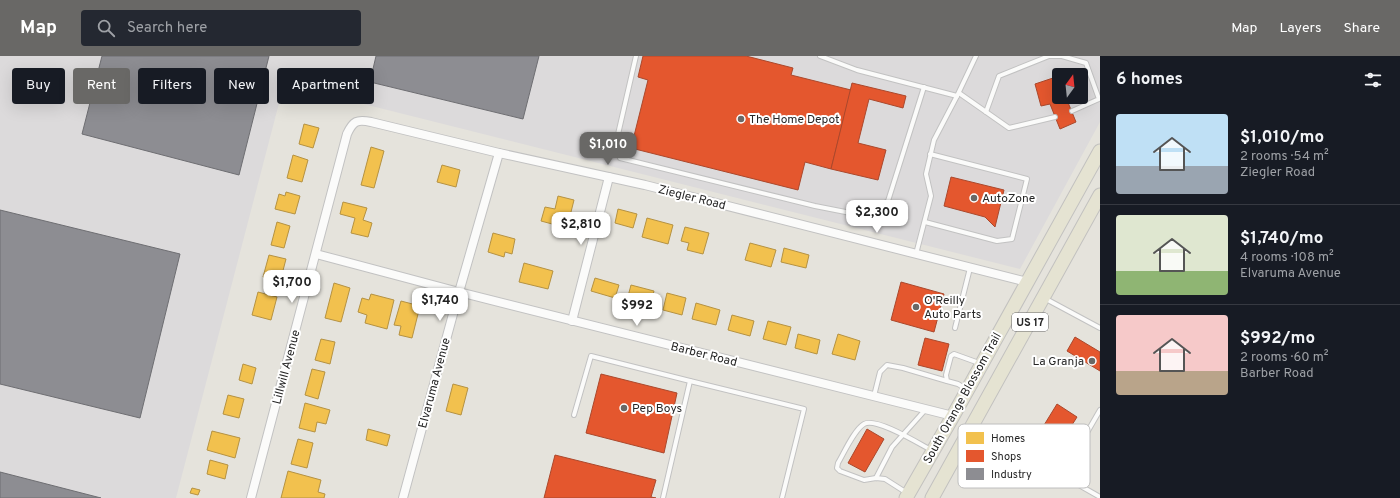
<!DOCTYPE html>
<html lang="en">
<head>
<meta charset="utf-8">
<style>
  :root { --surface:#171b24; --page:#242831; --text:#f1f3f6; --muted:#9ea1a6; --line:#363941; --accent:#696866 }
  body { margin:0; font-family:Overpass,sans-serif; background:var(--page); color:var(--text); height:100vh; display:flex; flex-direction:column; font-size:15px; white-space:nowrap }
  * { box-sizing:border-box; margin:0 }
  p { font-size:13px; color:var(--muted) }
  .icon { flex:none; width:22px; height:22px; fill:none; stroke:currentColor; stroke-width:2; stroke-linecap:round; stroke-linejoin:round }
  .map { position:relative; flex:1; overflow:hidden }
  .sheet { display:flex; flex-direction:column; background:var(--surface); width:300px }
  .sheet>* { flex:none }
  .guide { position:absolute; left:12px; top:12px; width:380px; height:36px; display:flex; gap:8px }
  .needle { width:26px; rotate:15deg }
  .controls { position:absolute; left:1052px; top:12px; display:grid; gap:8px }
  .controls a { display:grid; place-items:center; width:36px; height:36px; border-radius:4px; background:var(--surface); box-shadow:0 4px 16px #0002; font-size:20px }
  .price { position:absolute; translate:-50% -34px; padding:0 9px; border-radius:8px; background:#fff; color:#222; font-size:13px; line-height:26px; filter:drop-shadow(0 1px 2px #0008) }
  .price::after { content:''; position:absolute; left:50%; top:24px; width:12px; height:9px; margin-left:-6px; background:inherit; clip-path:polygon(0 0,100% 0,50% 100%) }
  .price.current { background:var(--accent); color:#fff }
  ul { padding:0; list-style:none }
  li { display:flex; align-items:center; gap:12px; height:100px; padding:0 16px }
  li+li { border-top:1px solid var(--line) }
  li span { display:grid; place-items:center; flex:none; width:112px; height:80px; border-radius:4px; color:#555 }
  li>.icon { margin-inline-start:auto }
  span .icon { width:48px; height:48px; fill:#fffc; stroke-width:1 }
  li b { font-size:17px }
  h2 { display:flex; justify-content:space-between; align-items:center; height:48px; padding:0 16px; font-size:17px }
  .tag { padding:0 14px; border-radius:4px; background:var(--surface); box-shadow:0 4px 16px #0002; font-size:14px; line-height:36px }
  .tag.current { background:var(--accent); color:#fff }
  header { display:flex; align-items:center; gap:24px; box-sizing:border-box; height:56px; padding:0 20px; background:var(--accent); color:#fff }
  header strong { font-size:19px }
  nav { display:flex; gap:22px; margin-inline-start:auto; font-size:14px }
  .search { width:280px; height:36px; background:var(--page); display:flex; align-items:center; gap:10px; box-sizing:border-box; padding:0 14px; border-radius:4px; color:var(--muted); font-size:15px }
  main { display:flex; flex:1; min-height:0 }
  .map>svg:first-child { display:block }
  .industrial { fill:#dcdadb; fill-rule:evenodd }
  .homes { fill:#f2c14e; stroke:#b59242 }
  .shops { fill:#e4572e; stroke:#ab482c }
  .industry { fill:#8d8d92; stroke:#6e6e72 }
  .lines { fill:none; stroke-linecap:round; stroke-linejoin:round }
  .service-casing { stroke:#c2c2c2; stroke-width:6 }
  .minor-casing { stroke:#c2c2c2; stroke-width:10 }
  .primary-casing { stroke:#c2c1bf; stroke-width:15 }
  .service { stroke:#fbfbfa; stroke-width:4 }
  .minor { stroke:#fbfbfa; stroke-width:8 }
  .primary { stroke:#e5e3d2; stroke-width:13 }
  .poi-dot { fill:#696866; stroke:#fff; stroke-width:1.5 }
  .labels { text-anchor:middle; stroke-width:4; stroke-linejoin:round; paint-order:stroke }
  .shield { fill:#fff; stroke:#676767; stroke-width:1 }
  .shield-label { font-size:11px; font-weight:bold; fill:#262626 }
  .poi-label { font-size:12px; fill:#262626; stroke:#fff; text-anchor:start }
  .street-label { font-size:12px; fill:#262626; stroke:#fff }
  .key { fill:#fff; stroke:#bebebe; stroke-width:1 }
  .key-label { font-size:11px; fill:#262626 }
</style>
</head>
<body>
<header>
<strong>Map</strong>
<div class="search"><svg class="icon" aria-label="search" viewBox="0 0 24 24"><circle cx="10" cy="10" r="6"/><path d="M15 15l6 6"/></svg>Search here</div>
<nav><a>Map</a><a>Layers</a><a>Share</a></nav>
</header>
<main>
<div class="map">
<svg width="1100" height="442" viewBox="0 0 1100 442">
  <rect width="100%" height="100%" fill="#e5e3dc"/>
  <!-- industrial -->
  <path class="industrial" d="M0,0H1100V66L1020,213L284,28L176,442H0ZM1059,19H1081V41H1059Z"/>
  <!-- homes -->
  <g class="homes">
    <polygon points="304,68 319,72 313,92 299,88"/>
    <polygon points="371,91 384,95 374,132 361,129"/>
    <polygon points="293,99 308,104 302,126 287,122"/>
    <polygon points="442,109 460,114 456,131 437,126"/>
    <polygon points="286,136 300,140 295,158 275,153 279,138 285,140"/>
    <polygon points="558,140 574,144 567,172 541,165 545,151 555,153"/>
    <polygon points="343,146 367,152 363,164 372,167 368,181 351,177 355,162 340,158"/>
    <polygon points="618,153 637,158 633,172 615,167"/>
    <polygon points="647,162 673,169 668,188 642,181"/>
    <polygon points="277,166 290,170 284,192 271,189"/>
    <polygon points="685,171 709,177 703,198 687,194 689,187 681,185"/>
    <polygon points="493,177 515,183 512,198 505,196 504,201 488,196"/>
    <polygon points="750,187 776,194 771,211 745,204"/>
    <polygon points="784,192 809,199 806,212 781,206"/>
    <polygon points="269,199 286,203 280,226 263,221"/>
    <polygon points="524,207 553,215 548,233 519,226"/>
    <polygon points="595,222 619,229 615,242 591,235"/>
    <polygon points="334,227 350,232 341,266 325,262"/>
    <polygon points="631,229 654,235 650,250 627,244"/>
    <polygon points="258,236 277,241 271,264 252,259"/>
    <polygon points="667,237 686,242 682,259 663,254"/>
    <polygon points="371,238 394,244 387,273 365,267 367,259 358,256 362,242 369,244"/>
    <polygon points="401,245 420,250 412,282 399,279 401,270 394,269"/>
    <polygon points="696,247 720,254 716,269 692,263"/>
    <polygon points="732,259 754,265 750,280 728,274"/>
    <polygon points="768,265 791,271 786,289 763,283"/>
    <polygon points="798,278 820,284 817,298 795,292"/>
    <polygon points="838,278 860,285 855,304 832,298"/>
    <polygon points="321,283 335,286 330,308 315,304"/>
    <polygon points="243,308 256,312 252,328 239,324"/>
    <polygon points="312,313 325,316 318,343 305,339"/>
    <polygon points="453,328 468,332 461,359 446,355"/>
    <polygon points="228,339 244,343 239,362 223,358"/>
    <polygon points="305,347 330,354 326,368 317,366 315,376 299,372"/>
    <polygon points="368,373 390,379 387,390 366,384"/>
    <polygon points="212,375 240,382 235,402 207,394"/>
    <polygon points="298,383 313,387 307,412 291,408"/>
    <polygon points="210,404 228,409 225,423 207,418"/>
    <polygon points="288,415 321,424 318,436 325,438 324,442 281,442"/>
    <polygon points="192,432 200,434 198,439 190,437"/>
  </g>
  <!-- shops -->
  <g class="shops">
    <polygon points="643,0 746,0 793,12 791,19 851,34 831,113 805,106 798,134 631,92 648,24 638,21"/>
    <polygon points="1059,20 1059,41 1073,41 1067,44 1076,66 1060,73 1050,48 1041,50 1035,28"/>
    <polygon points="852,27 906,40 903,52 869,43 858,87 886,94 878,124 831,113"/>
    <polygon points="951,121 1004,134 995,171 985,161 944,150"/>
    <polygon points="901,226 944,238 934,276 891,264"/>
    <polygon points="1075,281 1100,296 1100,315 1067,295"/>
    <polygon points="925,282 949,288 942,315 918,309"/>
    <polygon points="601,318 677,337 664,397 586,377"/>
    <polygon points="1057,348 1077,361 1053,399 1033,387"/>
    <polygon points="867,373 884,383 865,416 848,407"/>
    <polygon points="555,399 656,424 651,441 656,442 544,442"/>
  </g>
  <!-- industry -->
  <g class="industry">
    <polygon points="102,0 269,0 239,119 82,78"/>
    <polygon points="376,0 539,0 523,63 370,26"/>
    <polygon points="0,154 180,198 140,362 0,328"/>
    <polygon points="0,416 101,442 0,442"/>
  </g>
  <g class="lines">
    <defs>
      <g id="service">
        <polyline points="636,0 616,87 620,102 815,150 871,161 878,152 888,145 924,31"/>
        <polyline points="820,0 857,14 957,40"/>
        <polyline points="959,37 1009,72 1055,61"/>
        <polyline points="986,56 999,20 1049,0 1062,0 1086,7 1099,43 1072,55"/>
        <polyline points="925,166 997,185 1012,183 1027,123 930,98"/>
        <polyline points="916,198 931,140 926,118 934,84 957,40 976,0"/>
        <polyline points="1046,243 1100,272"/>
        <polyline points="955,272 970,212"/>
        <polyline points="966,333 958,328 947,325 946,319 951,300 954,298 979,307"/>
        <polyline points="874,340 880,316 887,309 903,312 947,325"/>
        <polyline points="574,359 591,300 690,325"/>
        <polyline points="975,370 1100,441"/>
        <polyline points="1062,420 1100,354"/>
        <polyline points="876,422 892,391 926,353"/>
        <path d="M907,437L885,423L876,422L864,424L840,415L837,412L838,407C844,397 854,374 864,368C876,361 918,387 931,394"/>
        <polyline points="663,442 690,325 804,353 782,442"/>
      </g>
      <g id="minor">
        <polyline points="316,198 459,236 953,360"/>
        <polyline points="572,265 609,121"/>
        <path d="M251,442L347,78C353,65 357,63 371,66L499,97L645,129L1027,226"/>
        <polyline points="403,442 459,236 499,97"/>
      </g>
      <g id="primary">
        <polyline points="906,442 953,360 1100,95"/>
        <polyline points="932,442 1100,139"/>
      </g>
    </defs>
    <!-- service casing -->
    <use href="#service" class="service-casing"/>
    <!-- minor casing -->
    <use href="#minor" class="minor-casing"/>
    <!-- primary casing -->
    <use href="#primary" class="primary-casing"/>
    <!-- service -->
    <use href="#service" class="service"/>
    <!-- minor -->
    <use href="#minor" class="minor"/>
    <!-- primary -->
    <use href="#primary" class="primary"/>
  </g>
  <!-- markers -->
  <g class="poi-dot">
    <circle cx="741" cy="63" r="4"/>
    <circle cx="974" cy="142" r="4"/>
    <circle cx="916" cy="251" r="4"/>
    <circle cx="1092" cy="305" r="4"/>
    <circle cx="624" cy="352" r="4"/>
  </g>
  <g class="labels">
    <!-- shield labels -->
    <rect class="shield" x="1012" y="257" width="36" height="18" rx="3"/>
    <g class="shield-label">
      <text x="1030" y="270">US 17</text>
    </g>
    <!-- poi labels -->
    <g class="poi-label">
      <text x="749" y="67">The Home Depot</text>
      <text x="982" y="146">AutoZone</text>
      <text x="924" y="248">O'Reilly<tspan x="924" dy="14">Auto Parts</tspan></text>
      <text x="1084" y="309" text-anchor="end">La Granja</text>
      <text x="632" y="356">Pep Boys</text>
    </g>
    <!-- street labels -->
    <g class="street-label">
      <text transform="translate(692 141) rotate(14)" y="4">Ziegler Road</text>
      <text transform="translate(704 298) rotate(14)" y="4">Barber Road</text>
      <text transform="translate(286 311) rotate(-75)" y="4">Lillwill Avenue</text>
      <text transform="translate(434 327) rotate(-75)" y="4">Elvaruma Avenue</text>
      <text transform="translate(962 342) rotate(-61)" y="4">South Orange Blossom Trail</text>
    </g>
  </g>
  <!-- legend -->
  <rect x="958" y="368" width="132" height="64" rx="6" class="key"/>
  <rect x="966" y="376" width="18" height="12" fill="#f2c14e"/>
  <rect x="966" y="394" width="18" height="12" fill="#e4572e"/>
  <rect x="966" y="412" width="18" height="12" fill="#8d8d92"/>
  <g class="key-label">
    <text x="991" y="386">Homes</text>
    <text x="991" y="404">Shops</text>
    <text x="991" y="422">Industry</text>
  </g>
</svg>
<div class="controls">
<a><svg class="needle" viewBox="-14 -14 28 28"><path d="M0-13l5 13h-10z" fill="#e53935"/><path d="M0 13l5-13h-10z" fill="#9ea1a6"/></svg></a>
</div>
<b class="price current" style="left:608px;top:110px">$1,010</b>
<b class="price" style="left:877px;top:178px">$2,300</b>
<b class="price" style="left:581px;top:190px">$2,810</b>
<b class="price" style="left:292px;top:248px">$1,700</b>
<b class="price" style="left:440px;top:266px">$1,740</b>
<b class="price" style="left:637px;top:271px">$992</b>
<div class="guide">
<a class="tag">Buy</a>
<a class="tag current">Rent</a>
<a class="tag">Filters</a>
<a class="tag">New</a>
<a class="tag">Apartment</a>
</div>
</div>
<section class="sheet">
<h2>6 homes<svg class="icon" aria-label="filters" viewBox="0 0 24 24"><path d="M4 7h16M4 17h16"/><circle cx="9" cy="7" r="2"/><circle cx="15" cy="17" r="2"/></svg></h2>
<ul>
<li><span style="background:linear-gradient(#bfe0f5 65%,#9aa5b1 0)"><svg class="icon" aria-label="home" viewBox="0 0 24 24"><path d="M3 11l9-7 9 7M6 9v11h12V9"/></svg></span><div><b>$1,010/mo</b><p>2 rooms · 54 m²</p><p>Ziegler Road</p></div></li>
<li><span style="background:linear-gradient(#dfe7d0 70%,#8fb573 0)"><svg class="icon" aria-label="home" viewBox="0 0 24 24"><path d="M3 11l9-7 9 7M6 9v11h12V9"/></svg></span><div><b>$1,740/mo</b><p>4 rooms · 108 m²</p><p>Elvaruma Avenue</p></div></li>
<li><span style="background:linear-gradient(#f6c9c9 70%,#b9a48a 0)"><svg class="icon" aria-label="home" viewBox="0 0 24 24"><path d="M3 11l9-7 9 7M6 9v11h12V9"/></svg></span><div><b>$992/mo</b><p>2 rooms · 60 m²</p><p>Barber Road</p></div></li>
</ul>
</section>
</main>
</body>
</html>
